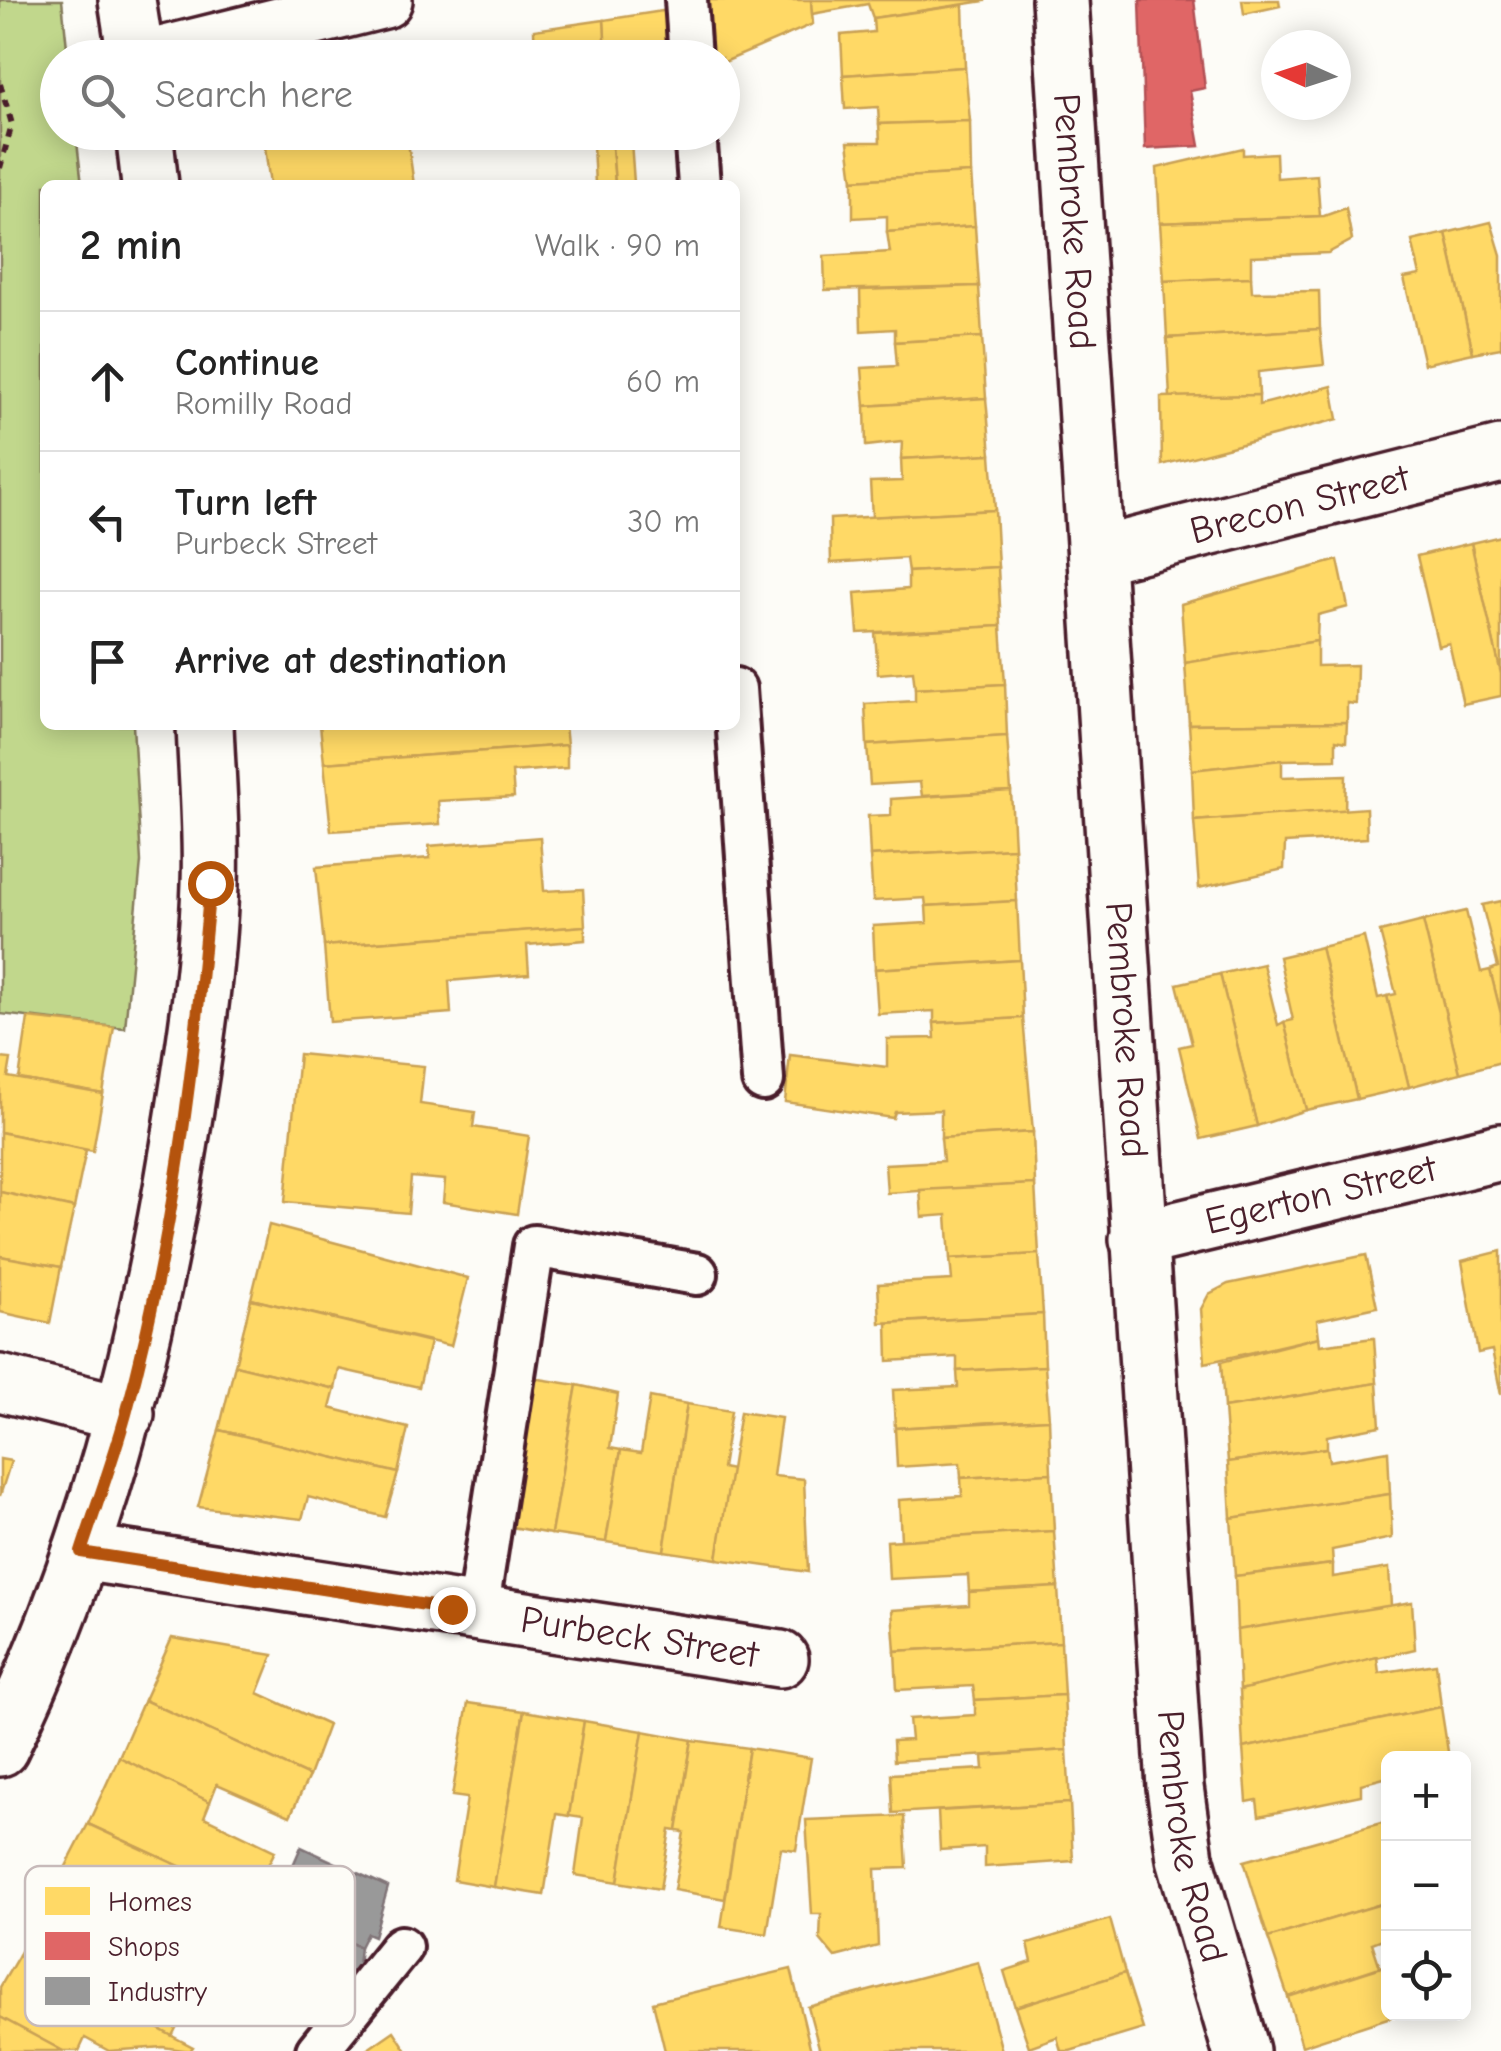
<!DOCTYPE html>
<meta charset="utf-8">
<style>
body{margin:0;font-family:"Comic Neue",sans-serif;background:#f2f2f2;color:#222}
.controls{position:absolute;right:30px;bottom:30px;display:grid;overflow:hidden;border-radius:15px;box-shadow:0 5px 25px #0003}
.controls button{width:90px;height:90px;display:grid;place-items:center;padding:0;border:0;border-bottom:2px solid #e0e0e0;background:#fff;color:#222;font:50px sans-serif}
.compass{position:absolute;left:1261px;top:30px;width:90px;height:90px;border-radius:50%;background:#fff;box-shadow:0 5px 25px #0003;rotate:273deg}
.stop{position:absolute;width:30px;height:30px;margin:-22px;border:8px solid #b45309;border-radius:50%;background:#fff}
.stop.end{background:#b45309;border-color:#fff;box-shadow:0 2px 10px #0008}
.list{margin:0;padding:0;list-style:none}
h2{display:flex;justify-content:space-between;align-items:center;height:130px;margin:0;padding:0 40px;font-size:42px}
h2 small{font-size:32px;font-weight:400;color:#767676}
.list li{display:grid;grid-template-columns:65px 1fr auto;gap:30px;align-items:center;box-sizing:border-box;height:140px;padding:0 40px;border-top:2px solid #e0e0e0}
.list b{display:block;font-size:38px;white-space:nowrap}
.list p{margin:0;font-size:32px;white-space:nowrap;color:#767676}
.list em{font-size:32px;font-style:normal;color:#767676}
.icon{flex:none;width:55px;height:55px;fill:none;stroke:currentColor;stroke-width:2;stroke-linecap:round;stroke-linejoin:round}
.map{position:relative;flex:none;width:1501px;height:2051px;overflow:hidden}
.search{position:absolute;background:#fff;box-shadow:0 5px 25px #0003;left:40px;top:40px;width:700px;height:110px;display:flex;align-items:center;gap:25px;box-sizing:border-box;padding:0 35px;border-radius:55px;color:#767676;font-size:38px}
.panel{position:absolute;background:#fff;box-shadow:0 5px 25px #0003;left:40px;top:180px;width:700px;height:550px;border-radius:15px}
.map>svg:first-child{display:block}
.green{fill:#c1d78c;stroke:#867b5c;stroke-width:2.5}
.homes{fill:#ffd966;stroke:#c9a154;stroke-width:2.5}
.shops{fill:#e06666;stroke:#b35154;stroke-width:2.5}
.industry{fill:#999;stroke:#817478;stroke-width:2.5}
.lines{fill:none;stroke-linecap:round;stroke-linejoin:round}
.lane-casing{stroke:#4a1f2b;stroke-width:48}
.street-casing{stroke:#4a1f2b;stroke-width:62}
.path{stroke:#4a1f2b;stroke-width:6;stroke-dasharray:8 8;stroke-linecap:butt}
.lane{stroke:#fdfcf7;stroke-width:40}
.street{stroke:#fdfcf7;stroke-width:55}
.route{stroke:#b45309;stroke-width:12}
.labels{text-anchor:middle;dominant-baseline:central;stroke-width:10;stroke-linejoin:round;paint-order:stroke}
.street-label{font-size:38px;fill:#4a1f2b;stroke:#fdfcf7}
.key{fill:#fdfcf7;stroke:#c7baba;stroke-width:2.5}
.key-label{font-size:28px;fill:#4a1f2b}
</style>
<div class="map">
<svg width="1501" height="2051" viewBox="0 0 1501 2051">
<rect width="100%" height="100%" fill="#fdfcf7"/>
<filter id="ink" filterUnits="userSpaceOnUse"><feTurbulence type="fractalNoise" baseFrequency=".01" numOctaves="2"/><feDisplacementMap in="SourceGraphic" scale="20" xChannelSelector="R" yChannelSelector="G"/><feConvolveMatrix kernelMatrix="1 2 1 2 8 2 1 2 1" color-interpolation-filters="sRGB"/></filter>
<g filter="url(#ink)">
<!-- green -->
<path class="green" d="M0 0H62L68 57 58 58V132L76 133 82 185H45V725H133L141 862 125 1028 0 1014Z"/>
<!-- homes -->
<g class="homes">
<path d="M699 0H811L813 24 722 63V58H704Z"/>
<path d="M811 0H985V1L873 18 868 4 812 14Z"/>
<path d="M1242 0H1279L1280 6 1244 14Z"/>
<path d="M963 5 965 67 843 75 841 35 874 32 873 18Z"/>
<path d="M669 10 671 58H606L604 20Z"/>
<path d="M604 20 606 58H535L534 30Z"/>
<path d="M965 67 970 121 879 124 878 107 845 109 843 75Z"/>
<path d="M970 121 971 173 853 180 848 142H880L879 124Z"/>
<path d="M263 132H420L407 135 414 185H270Z"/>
<path d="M539 132H611L615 183 595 184 593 145 539 147Z"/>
<path d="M611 132H676V137L631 141 634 183H615Z"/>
<path d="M1243 148V155L1276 153 1277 178 1317 175 1320 216 1160 223 1157 168Z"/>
<path d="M971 173 975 226 887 232V216L853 218V180Z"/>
<path d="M1346 208 1352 240 1328 253 1251 256V277L1164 281 1160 223 1324 216Z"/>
<path d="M1491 222 1501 255V348L1473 353 1446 233Z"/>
<path d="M975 226 979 286 825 290 824 256 890 252 887 232Z"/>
<path d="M1446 233 1473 353 1424 364 1404 278 1420 275 1412 241Z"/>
<path d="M1251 277 1252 292 1319 291 1320 329 1167 338 1164 281Z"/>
<path d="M979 286 982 337 895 342V329L861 331 860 290Z"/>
<path d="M1320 329 1324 365 1258 372 1259 395 1170 398 1167 338Z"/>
<path d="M982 337 986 398 865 406 862 368 897 366 895 342Z"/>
<path d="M1332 386 1338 419 1162 465 1161 397 1259 395V405Z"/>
<path d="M986 398 991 454 901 459 902 442 866 446 865 406Z"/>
<path d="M991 454 995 510 872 517 870 482 902 481 901 459Z"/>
<path d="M995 510 998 567 908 572 906 558 831 563 830 519Z"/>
<path d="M1501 536V674L1471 543Z"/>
<path d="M1471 543 1501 674V696L1463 704 1449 643 1438 646 1417 556Z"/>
<path d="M1338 560 1348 607 1318 615 1317 641 1185 663 1181 604Z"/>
<path d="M998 567 1001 626 858 633 855 593 908 589V572Z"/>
<path d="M1001 626 1005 684 915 689 913 671 878 674 875 633Z"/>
<path d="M1317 641V666L1357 665 1356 704 1347 703V722L1189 724 1185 663Z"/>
<path d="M1005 684 1007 736 867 745 865 704 915 701V689Z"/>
<path d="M1347 722 1346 742 1336 740V759L1282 760 1192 770 1189 724Z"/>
<path d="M320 725H565L567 745 324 763Z"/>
<path d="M1007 736 1011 791 922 796 920 782 870 785 867 745Z"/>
<path d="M567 745V768L512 772 514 797 438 801 440 824 331 831 324 763Z"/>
<path d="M1282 760V777L1346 775 1345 810 1194 821 1192 770Z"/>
<path d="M1011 791 1014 848 870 856 868 816 891 815V799Z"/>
<path d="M1366 808 1367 838 1285 843 1284 869 1199 888 1194 821Z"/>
<path d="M540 837 544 891 583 889 585 926 324 946 316 867 430 858 429 846Z"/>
<path d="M1014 848 1017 901 926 906 925 898 873 901 870 856Z"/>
<path d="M1017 901 1020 960 875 969 873 926 927 923 926 906Z"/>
<path d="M1501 901V1014L1490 970 1498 967 1482 905Z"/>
<path d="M1466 911 1481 972 1490 970 1501 1014V1062L1460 1073 1423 921Z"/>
<path d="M1423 921 1460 1073 1409 1087 1387 996 1396 994 1380 932Z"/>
<path d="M585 926V940L527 945 529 974 449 981 451 1013 330 1022 324 946Z"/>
<path d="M1364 937 1378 998 1387 996 1409 1087 1357 1099 1321 947Z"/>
<path d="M1321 947 1357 1099 1306 1110 1284 1022 1293 1020 1279 957Z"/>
<path d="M1020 960 1023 1018 934 1023V1011L878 1014 875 969Z"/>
<path d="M1263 964 1278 1025 1284 1022 1306 1110 1257 1126 1220 974Z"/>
<path d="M1220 974 1257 1126 1201 1139 1179 1047 1192 1044 1177 984Z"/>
<path d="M28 1018 114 1027 103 1094 19 1079Z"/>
<path d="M1023 1018 1033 1132 941 1138V1110L895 1112 893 1118 785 1102 790 1055 887 1067V1039L935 1038 934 1023Z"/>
<path d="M299 1054 424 1066 420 1104 475 1112 473 1127 529 1136 517 1214 443 1202 445 1180 411 1177 408 1213 285 1202Z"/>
<path d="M0 1058 11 1059 8 1077 103 1094 93 1151 0 1132Z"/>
<path d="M0 1132 86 1150 74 1208 0 1192Z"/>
<path d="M1033 1132 1035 1184 887 1193 885 1164 943 1161 941 1138Z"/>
<path d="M1035 1184 1039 1254 950 1259 947 1215 922 1217 920 1190Z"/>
<path d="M0 1192 74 1208 61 1267 0 1256Z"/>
<path d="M269 1225 468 1278 451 1346 251 1299Z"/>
<path d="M1501 1251V1395L1492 1350 1478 1353 1462 1261Z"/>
<path d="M1039 1254 1043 1314 880 1323 878 1284 952 1280 950 1259Z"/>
<path d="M1366 1255 1377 1307 1317 1320 1319 1337 1205 1363 1201 1309 1209 1294 1228 1284Z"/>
<path d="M0 1256 61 1267 50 1323 0 1312Z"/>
<path d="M251 1299 430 1342 419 1387 339 1369 335 1389 235 1365Z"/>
<path d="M1043 1314 1045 1366 957 1371V1357L888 1361 887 1323Z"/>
<path d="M1319 1337 1320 1345 1374 1338 1377 1383 1224 1408 1221 1362Z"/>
<path d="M235 1365 335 1389 330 1408 408 1428 398 1473 219 1430Z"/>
<path d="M1045 1366 1049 1419 895 1428 893 1390 958 1387 957 1371Z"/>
<path d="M533 1378 577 1385 551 1534 495 1524Z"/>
<path d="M1377 1383 1380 1426 1327 1436V1448L1228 1462 1224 1408Z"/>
<path d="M577 1385 618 1394 610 1448 621 1450 606 1542 551 1534Z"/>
<path d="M650 1397 687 1404 664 1551 606 1542 621 1450 641 1453Z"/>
<path d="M687 1404 731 1411 722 1468 732 1470 717 1559 664 1551Z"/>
<path d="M740 1412 781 1418 773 1476 804 1479 808 1572 717 1559Z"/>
<path d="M1049 1419 1051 1473 961 1478 960 1463 897 1467 895 1428Z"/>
<path d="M219 1430 398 1473 385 1517 308 1497 302 1519 198 1507Z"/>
<path d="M1327 1448 1329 1461 1388 1451 1390 1494 1231 1518 1228 1462Z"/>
<path d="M0 1459 11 1461 0 1496Z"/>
<path d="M1051 1473 1054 1531 901 1540 899 1500 962 1496 961 1478Z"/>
<path d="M1390 1494 1392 1538 1332 1550 1333 1564 1235 1576 1231 1518Z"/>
<path d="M1054 1531 1058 1587 969 1592 968 1575 889 1579 887 1541Z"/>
<path d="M1333 1564V1577L1389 1568 1391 1606 1237 1630 1235 1576Z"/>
<path d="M1058 1587 1061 1642 895 1651 892 1610 969 1605V1592Z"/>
<path d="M1412 1602 1415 1649 1240 1690 1237 1630Z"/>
<path d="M172 1638 273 1655 258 1693 328 1725 309 1776 144 1700Z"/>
<path d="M1061 1642 1064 1695 975 1700 973 1686 897 1690 895 1651Z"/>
<path d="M1377 1657 1379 1673 1436 1664 1441 1707 1243 1748 1240 1690Z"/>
<path d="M1064 1695 1067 1750 894 1761 893 1741 911 1740 909 1719 975 1715V1700Z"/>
<path d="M144 1700 309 1776 290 1816 217 1784 210 1802 119 1757Z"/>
<path d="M468 1703 524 1711 494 1887 454 1880 467 1798 452 1796Z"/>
<path d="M1441 1707 1449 1758H1388V1777L1361 1784V1795L1259 1816 1257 1800 1247 1802 1243 1748Z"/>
<path d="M524 1711 584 1721 569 1816 557 1814 544 1895 494 1887Z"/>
<path d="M584 1721 643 1731 618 1882 575 1875 583 1818 569 1816Z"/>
<path d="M643 1731 692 1740 677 1831 670 1830 660 1889 618 1882Z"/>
<path d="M692 1740 749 1748 725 1899 674 1890 684 1832 677 1831Z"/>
<path d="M749 1748 811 1758 796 1850 781 1848 767 1934 721 1927Z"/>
<path d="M1067 1750 1070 1803 893 1813 891 1774 984 1769 983 1756Z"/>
<path d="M119 1757 210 1802 204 1817 275 1851 251 1899 88 1824Z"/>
<path d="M1070 1803 1073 1861 985 1867V1847L940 1850 938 1811Z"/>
<path d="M904 1816 907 1868 875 1869 878 1946 835 1957 820 1939 821 1914H812L806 1820Z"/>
<path d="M1385 1822 1388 1902 1268 1938 1244 1861Z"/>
<path d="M88 1824 251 1899 229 1941 159 1907 148 1926 59 1880Z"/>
<path d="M48 1900 171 1956 163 1970 195 1990 172 2036 19 1955Z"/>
<path d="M1388 1902V1937L1372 1943 1380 1967 1288 1997 1268 1938Z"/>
<path d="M1110 1919 1125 1973 1015 2007 1004 1971 1032 1962 1028 1944Z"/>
<path d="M19 1955 172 2036 193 2047 190 2051 163 2047 109 2051 85 2038 79 2051H63L0 2017V1987Z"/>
<path d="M978 1962 1002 2051H820L808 2007Z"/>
<path d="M1388 1965V2014H1400L1302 2046 1288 1997Z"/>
<path d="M791 1969 811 2051H665L653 2002Z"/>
<path d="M1125 1973 1143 2029 1070 2051H1061L1057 2037 1029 2047 1015 2007Z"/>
<path d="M0 2017 63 2051H0Z"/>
<path d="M394 2031 407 2051H365Z"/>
</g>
<!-- shops -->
<path class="shops" d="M1140 0H1194L1205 88 1190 91 1200 146 1145 149Z"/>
<!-- industry -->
<g class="industry">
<path d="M301 1847 388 1887 374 1936 367 1933 360 1947 273 1911Z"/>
<path d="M273 1911 360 1947 355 1994 334 2020 242 1977Z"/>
</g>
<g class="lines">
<!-- lane casing -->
<g class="lane-casing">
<g id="lane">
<path d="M686 0 690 58"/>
<path d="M695 132 699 185"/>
<path d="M735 689 763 1080"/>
<path d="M477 1613 534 1246 697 1274"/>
<path d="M317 2051 401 1947"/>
</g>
</g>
<!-- street casing -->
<g class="street-casing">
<g id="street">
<path d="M127 0 136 58"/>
<path id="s1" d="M1060 0 1175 1787 1185 1858 1241 2051"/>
<path d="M150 58 384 0"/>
<path d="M144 132 150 185"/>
<path id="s2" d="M1096 556 1501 454"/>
<path id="s3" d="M1138 1239 1501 1152"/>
<path d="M0 1383 126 1414"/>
<path id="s4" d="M81 1552 780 1659"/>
<path d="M0 1748C93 1559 145 1354 179 1147 193 1060 207 973 210 884 212 832 207 778 205 725"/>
</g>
</g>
<!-- path -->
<path class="path" d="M0 84 12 124 0 168"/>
<!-- lane -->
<use href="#lane" class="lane"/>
<!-- street -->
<use href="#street" class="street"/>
</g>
</g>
<g class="lines" filter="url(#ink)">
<!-- route -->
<path class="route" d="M210 883C195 1061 173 1242 126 1414 113 1461 96 1506 81 1552L452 1609"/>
</g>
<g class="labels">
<!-- street labels -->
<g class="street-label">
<text stroke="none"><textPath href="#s1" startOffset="222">Pembroke Road</textPath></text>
<text stroke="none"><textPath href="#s2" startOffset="210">Brecon Street</textPath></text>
<text stroke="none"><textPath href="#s1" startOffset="1032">Pembroke Road</textPath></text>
<text stroke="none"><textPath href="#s3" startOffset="188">Egerton Street</textPath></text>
<text stroke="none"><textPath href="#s4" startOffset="565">Purbeck Street</textPath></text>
<text stroke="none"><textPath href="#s1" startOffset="1842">Pembroke Road</textPath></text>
</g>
</g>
<!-- legend -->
<rect x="25" y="1866" width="330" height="160" rx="15" class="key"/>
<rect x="45" y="1887" width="45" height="28" fill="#ffd966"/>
<rect x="45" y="1932" width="45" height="28" fill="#e06666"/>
<rect x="45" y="1977" width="45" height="28" fill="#999"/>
<g class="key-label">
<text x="108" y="1911">Homes</text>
<text x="108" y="1956">Shops</text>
<text x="108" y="2001">Industry</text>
</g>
</svg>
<div class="controls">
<button>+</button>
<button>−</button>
<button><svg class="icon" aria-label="locate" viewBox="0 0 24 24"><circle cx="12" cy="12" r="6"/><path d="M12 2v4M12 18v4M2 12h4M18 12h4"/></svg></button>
</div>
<svg class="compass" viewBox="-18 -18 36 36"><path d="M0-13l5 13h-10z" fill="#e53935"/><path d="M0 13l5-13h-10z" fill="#767676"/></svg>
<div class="stop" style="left:210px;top:883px"></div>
<div class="stop end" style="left:452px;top:1609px"></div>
<div class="search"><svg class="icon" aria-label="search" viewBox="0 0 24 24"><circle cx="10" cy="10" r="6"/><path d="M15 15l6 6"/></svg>Search here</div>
<section class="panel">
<h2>2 min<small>Walk · 90 m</small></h2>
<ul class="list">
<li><svg class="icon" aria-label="ahead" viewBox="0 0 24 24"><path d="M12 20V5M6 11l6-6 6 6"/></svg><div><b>Continue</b><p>Romilly Road</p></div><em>60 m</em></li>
<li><svg class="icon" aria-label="left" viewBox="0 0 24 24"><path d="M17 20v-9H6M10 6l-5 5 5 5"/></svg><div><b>Turn left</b><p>Purbeck Street</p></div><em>30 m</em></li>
<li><svg class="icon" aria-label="arrive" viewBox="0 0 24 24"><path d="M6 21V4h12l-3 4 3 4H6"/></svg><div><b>Arrive at destination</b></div></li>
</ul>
</section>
</div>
